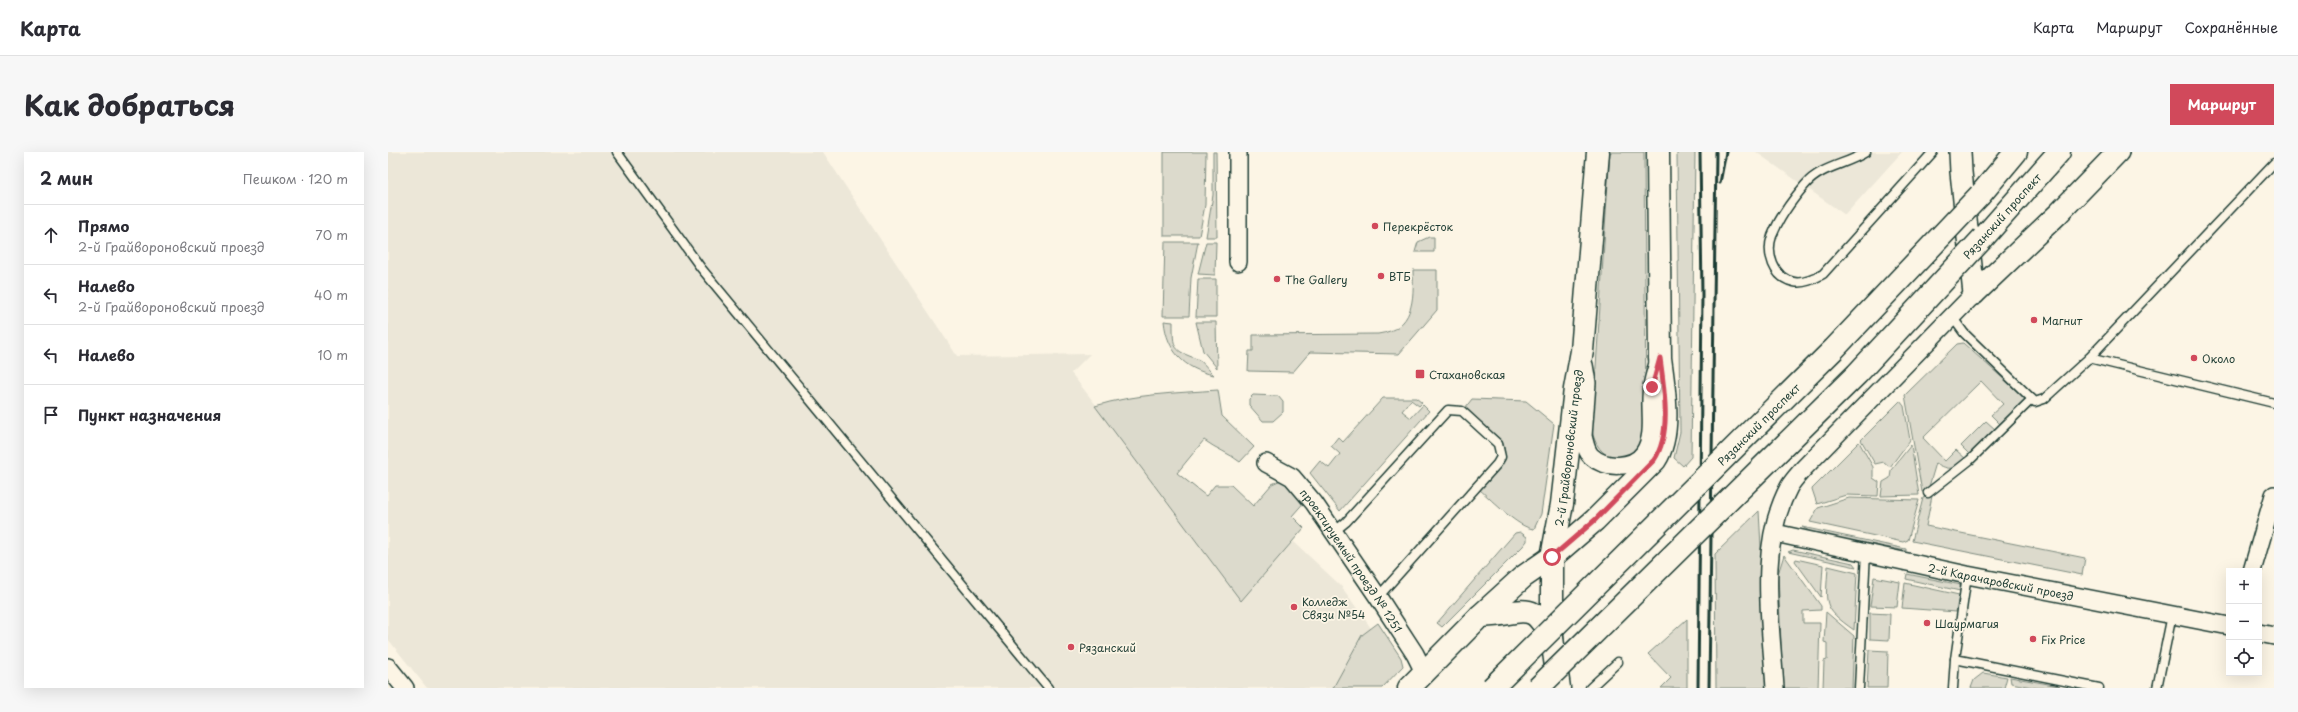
<!DOCTYPE html>
<html lang="ru">
<meta charset="utf-8">
<style>
body{margin:0;font-family:"Playpen Sans",sans-serif;background:#f7f7f7;color:#2b2b33}
.controls{position:absolute;right:12px;bottom:12px;display:grid;overflow:hidden;border-radius:0px;box-shadow:0 4px 16px #0002}
.controls button{width:36px;height:36px;display:grid;place-items:center;padding:0;border:0;border-bottom:1px solid #e1e1e2;background:#fff;color:#2b2b33;font:20px sans-serif}
.stop{position:absolute;width:12px;height:12px;margin:-9px;border:3px solid #d1495b;border-radius:50%;background:#fff}
.stop.end{background:#d1495b;border-color:#fff;box-shadow:0 1px 4px #0008}
.list{margin:0;padding:0;list-style:none}
h2{display:flex;justify-content:space-between;align-items:center;height:52px;margin:0;padding:0 16px;font-size:17px}
h2 small{font-size:13px;font-weight:400;color:#7c7c81}
.list li{display:grid;grid-template-columns:26px 1fr auto;gap:12px;align-items:center;box-sizing:border-box;height:60px;padding:0 16px;border-top:1px solid #e1e1e2}
.list b{display:block;font-size:15px;white-space:nowrap}
.list p{margin:0;font-size:13px;white-space:nowrap;color:#7c7c81}
.list em{font-size:13px;font-style:normal;color:#7c7c81}
.icon{flex:none;width:22px;height:22px;fill:none;stroke:currentColor;stroke-width:2;stroke-linecap:round;stroke-linejoin:round}
.map{position:relative;flex:none;width:1886px;height:536px;overflow:hidden;border-radius:0px}
header{display:flex;align-items:center;gap:24px;box-sizing:border-box;height:56px;padding:0 20px;background:#fff;border-bottom:1px solid #e1e1e2}
header strong{font-size:19px}
nav{display:flex;gap:22px;margin-inline-start:auto;font-size:14px}
.intro{display:flex;align-items:center;justify-content:space-between;box-sizing:border-box;height:96px;padding:0 24px}
h1{margin:0;font-size:28px}
.button{padding:10px 18px;border-radius:0px;background:#d1495b;color:#fff;font-size:14px;font-weight:700}
main{display:flex;gap:24px;padding:0 24px}
aside{flex:1;background:#fff;border-radius:0px;box-shadow:0 4px 16px #0002}
.map>svg:first-child{display:block}
.built{fill:#ece7d8}
.green{fill:#dcdacc;stroke:#7e8c80}
.lines{fill:none;stroke-linecap:round;stroke-linejoin:round}
.service-casing{stroke:#1f3d34;stroke-width:11}
.minor-casing{stroke:#1f3d34;stroke-width:20}
.tertiary-casing{stroke:#1f3d34;stroke-width:24}
.secondary-casing{stroke:#1f3d34;stroke-width:25}
.primary-casing{stroke:#1f3d34;stroke-width:25}
.service{stroke:#fcf5e5;stroke-width:8}
.minor{stroke:#fcf5e5;stroke-width:17}
.tertiary{stroke:#fcf5e5;stroke-width:21}
.secondary{stroke:#fcf5e5;stroke-width:22}
.primary{stroke:#fcf5e5;stroke-width:22}
.rail{stroke:#1f3d34;stroke-width:3}
.primary-bridge-casing{stroke:#1f3d34;stroke-width:25;stroke-linecap:butt}
.primary-bridge{stroke:#fcf5e5;stroke-width:22}
.route{stroke:#d1495b;stroke-width:5}
.poi-dot{fill:#d1495b;stroke:#fcf5e5;stroke-width:1.5}
.labels{text-anchor:middle;dominant-baseline:central;stroke-width:3.5;stroke-linejoin:round;paint-order:stroke}
.street-label{font-size:11px;fill:#1f3d34;stroke:#fcf5e5}
.poi-label{font-size:11px;fill:#1f3d34;stroke:#fcf5e5;text-anchor:start}
</style>
<header>
<strong>Карта</strong>
<nav><a>Карта</a><a>Маршрут</a><a>Сохранённые</a></nav>
</header>
<div class="intro"><h1>Как добраться</h1><a class="button">Маршрут</a></div>
<main>
<aside>
<h2>2 мин<small>Пешком · 120 m</small></h2>
<ul class="list">
<li><svg class="icon" aria-label="ahead" viewBox="0 0 24 24"><path d="M12 20V5M6 11l6-6 6 6"/></svg><div><b>Прямо</b><p>2-й Грайвороновский проезд</p></div><em>70 m</em></li>
<li><svg class="icon" aria-label="left" viewBox="0 0 24 24"><path d="M17 20v-9H6M10 6l-5 5 5 5"/></svg><div><b>Налево</b><p>2-й Грайвороновский проезд</p></div><em>40 m</em></li>
<li><svg class="icon" aria-label="left" viewBox="0 0 24 24"><path d="M17 20v-9H6M10 6l-5 5 5 5"/></svg><div><b>Налево</b></div><em>10 m</em></li>
<li><svg class="icon" aria-label="arrive" viewBox="0 0 24 24"><path d="M6 21V4h12l-3 4 3 4H6"/></svg><div><b>Пункт назначения</b></div></li>
</ul>
</aside>
<div class="map">
<svg width="1886" height="536" viewBox="0 0 1886 536">
<rect width="100%" height="100%" fill="#fcf5e5"/>
<filter id="ink" filterUnits="userSpaceOnUse"><feTurbulence type="fractalNoise" baseFrequency=".025" numOctaves="2"/><feDisplacementMap in="SourceGraphic" scale="8" xChannelSelector="R" yChannelSelector="G"/><feConvolveMatrix kernelMatrix="1 2 1 2 8 2 1 2 1" color-interpolation-filters="sRGB"/></filter>
<g filter="url(#ink)">
<!-- built -->
<g class="built">
<path d="M0 0H435L569 204 702 202 683 221 856 442 905 389 953 434 1010 514 988 536H39L0 487Z"/>
<path d="M1368 0H1514L1457 63Z"/>
</g>
<!-- green -->
<g class="green">
<path d="M776 0H818L817 53 811 84H776Z"/>
<path d="M825 0H828L829 85H818L825 43Z"/>
<path d="M1222 0H1256L1258 265 1252 296C1248 299 1243 303 1238 304 1218 312 1205 292 1204 276Z"/>
<path d="M1289 0H1307L1303 305 1295 314 1286 306 1292 280Z"/>
<path d="M1041 85H1046V100H1027L1030 90Z"/>
<path d="M777 90H810L803 126 801 164H775Z"/>
<path d="M818 90H828L827 123 810 122Z"/>
<path d="M1025 118H1049V158L1011 202 922 200 905 220 860 219 861 199H865V183L990 182C1026 177 1026 148 1025 118Z"/>
<path d="M810 127H828V165H808Z"/>
<path d="M776 169 785 170C785 197 785 198 809 207 815 209 821 219 826 223 796 217 779 199 776 169Z"/>
<path d="M808 170H828L829 216 815 199Z"/>
<path d="M1575 191 1638 247 1613 273 1603 263 1615 252 1593 229 1535 286 1557 309 1568 298 1578 307C1567 318 1561 319 1548 311L1540 338 1534 340 1517 243 1569 192Z"/>
<path d="M830 238 834 264 866 295 852 310C841 301 828 297 816 288L789 321 818 344 827 333H843L865 354 884 332 895 327 918 348 904 364 916 376 853 449 707 254C746 242 789 241 830 238Z"/>
<path d="M865 243 890 244 895 250V260L885 269H875L861 253V247Z"/>
<path d="M995 246H1028L1034 251 1031 254 1023 248 1014 259 1023 266 1035 253 1041 259 952 359 922 321 932 309 941 316 952 302 943 294 950 285 955 290Z"/>
<path d="M1084 247 1138 249 1166 272 1153 362 1146 377C1130 376 1104 348 1092 338 1104 324 1124 309 1114 289L1077 256Z"/>
<path d="M1512 249 1516 254 1522 288 1502 315 1496 310 1487 312 1473 288Z"/>
<path d="M1598 269 1608 278 1582 303 1573 294Z"/>
<path d="M1471 290 1485 315V326L1491 330 1490 344 1458 343 1429 352 1424 337Z"/>
<path d="M1523 293 1531 343 1493 344 1495 330 1502 326 1503 318Z"/>
<path d="M1541 343 1544 344 1538 374 1697 406 1694 423 1524 389 1535 346Z"/>
<path d="M1461 346 1531 348 1520 388 1515 390 1422 370 1430 356Z"/>
<path d="M1371 359 1381 536H1328L1327 402Z"/>
<path d="M1414 375 1518 397V399L1425 381Z"/>
<path d="M1132 380 1139 385V389L1135 394 1054 475 1049 471 1127 381Z"/>
<path d="M1405 398 1465 411 1468 415 1400 400Z"/>
<path d="M1396 403 1433 454V458L1415 459V471H1432L1430 536H1395L1390 422Z"/>
<path d="M1408 407 1435 413 1433 445 1407 409Z"/>
<path d="M1440 414 1469 421 1466 478C1433 455 1438 452 1440 414Z"/>
<path d="M1519 422 1573 433 1572 439 1518 427Z"/>
<path d="M1486 425 1512 430 1509 455 1482 454Z"/>
<path d="M1517 431 1571 443 1568 460 1514 456Z"/>
<path d="M1438 460 1466 484 1464 536H1435L1436 509 1439 508V491L1436 490Z"/>
<path d="M1482 461 1502 462 1501 488 1482 487Z"/>
<path d="M1299 467V536H1273L1283 526 1260 502Z"/>
<path d="M990 471 1013 506 1015 514 994 536H945L974 483Z"/>
<path d="M1481 498 1500 499 1499 536H1479Z"/>
<path d="M1595 521 1619 525 1616 536H1583L1586 528Z"/>
<path d="M1622 525 1671 534 1670 536H1649L1623 531Z"/>
</g>
<g class="lines">
<!-- service casing -->
<g class="service-casing">
<g id="service">
<path d="M229 0 313 116 660 536"/>
<path d="M1478 0C1458 13 1433 14 1417 33 1405 47 1391 66 1384 84 1378 101 1385 126 1406 130 1416 132 1426 127 1435 122L1545 0"/>
<path d="M1565 166 1576 181 1644 247 1647 250 1656 247 1701 206 1886 11"/>
<path d="M1701 206 1886 251"/>
<path d="M1540 341 1582 308 1644 247"/>
<path d="M947 379 958 370 1060 258 1074 259 1110 292 1113 305 1109 312 990 445"/>
<path d="M1567 507 1579 423"/>
<path d="M1202 536 1230 510"/>
<path d="M1471 536 1478 400"/>
<path d="M1565 536 1567 507 1711 536"/>
<path d="M1769 536 1784 463"/>
</g>
</g>
<!-- minor casing -->
<g class="minor-casing">
<g id="minor">
<path d="M850 0V110"/>
<path d="M1196 213 1199 231 1195 284C1197 291 1198 299 1203 304 1217 317 1245 317 1256 301 1269 281 1260 257 1264 235 1265 227 1268 219 1270 211"/>
<path id="s1" d="M878 311 904 325 926 351 990 445 1027 502 1036 520"/>
<path id="s2" d="M1387 381 1579 423 1841 474"/>
<path d="M1864 419 1886 343"/>
<path d="M1871 481 1886 484"/>
<path d="M0 515 17 536"/>
<path d="M1387 536C1383 471 1369 395 1401 335 1405 328 1411 322 1416 316L1586 142"/>
</g>
</g>
<!-- tertiary casing -->
<g class="tertiary-casing">
<g id="tertiary">
<path d="M1572 0 1573 20 1586 142"/>
<path d="M1586 142 1670 62 1730 0"/>
</g>
</g>
<!-- secondary casing -->
<g class="secondary-casing">
<g id="secondary">
<path d="M1092 464C1101 463 1111 463 1120 461 1148 455 1150 464 1164 486"/>
<path d="M1021 536 1092 464 1135 425 1164 405 1207 368 1267 308C1284 282 1276 237 1272 206L1270 0"/>
<path id="s3" d="M1171 536 1164 486V405L1174 352 1187 237 1194 199 1210 0"/>
</g>
</g>
<!-- primary casing -->
<g class="primary-casing">
<g id="primary">
<path d="M1592 43 1628 0"/>
<path d="M1595 86 1671 0"/>
</g>
</g>
<!-- service -->
<use href="#service" class="service"/>
<!-- minor -->
<use href="#minor" class="minor"/>
<!-- tertiary -->
<use href="#tertiary" class="tertiary"/>
<!-- secondary -->
<use href="#secondary" class="secondary"/>
<!-- primary -->
<use href="#primary" class="primary"/>
<!-- rail -->
<g class="rail">
<path d="M1332 31 1338 0"/>
<path d="M1310 536 1314 143 1312 0"/>
<path d="M1321 536 1328 0"/>
</g>
<!-- primary-bridge casing -->
<g class="primary-bridge-casing">
<g id="primary-bridge">
<path id="s4" d="M1104 536 1446 197 1592 43"/>
<path d="M1150 536 1469 222 1595 86"/>
</g>
</g>
<!-- primary-bridge -->
<use href="#primary-bridge" class="primary-bridge"/>
</g>
</g>
<g class="lines" filter="url(#ink)">
<!-- route -->
<path class="route" d="M1164 405 1207 368 1266 308C1284 282 1276 237 1272 206L1264 235"/>
</g>
<!-- markers -->
<g class="poi-dot">
<circle cx="987" cy="74" r="4"/>
<circle cx="993" cy="124" r="4"/>
<circle cx="889" cy="127" r="4"/>
<circle cx="1646" cy="168" r="4"/>
<circle cx="1806" cy="206" r="4"/>
<rect x="1027" y="217" width="10" height="10" rx="2"/>
<circle cx="906" cy="455" r="4"/>
<circle cx="1539" cy="471" r="4"/>
<circle cx="1645" cy="487" r="4"/>
<circle cx="683" cy="495" r="4"/>
</g>
<g class="labels">
<!-- street labels -->
<g class="street-label">
<text transform="translate(1614 64) rotate(-48)">Рязанский проспект</text>
<text stroke="none"><textPath href="#s4" startOffset="375">Рязанский проспект</textPath></text>
<text stroke="none"><textPath href="#s3" startOffset="242">2-й Грайвороновский проезд</textPath></text>
<text stroke="none"><textPath href="#s1" startOffset="132">проектируемый проезд № 1251</textPath></text>
<text stroke="none"><textPath href="#s2" startOffset="231">2-й Карачаровский проезд</textPath></text>
</g>
<!-- poi labels -->
<g class="poi-label">
<text x="995" y="74">Перекрёсток</text>
<text x="1001" y="124">ВТБ</text>
<text x="897" y="127">The Gallery</text>
<text x="1654" y="168">Магнит</text>
<text x="1814" y="206">Около</text>
<text x="1041" y="222">Стахановская</text>
<text x="914" y="449">Колледж<tspan x="914" dy="13">Связи №54</tspan></text>
<text x="1547" y="471">Шаурмагия</text>
<text x="1653" y="487">Fix Price</text>
<text x="691" y="495">Рязанский</text>
</g>
</g>
</svg>
<div class="controls">
<button>+</button>
<button>−</button>
<button><svg class="icon" aria-label="locate" viewBox="0 0 24 24"><circle cx="12" cy="12" r="6"/><path d="M12 2v4M12 18v4M2 12h4M18 12h4"/></svg></button>
</div>
<div class="stop" style="left:1164px;top:405px"></div>
<div class="stop end" style="left:1264px;top:235px"></div>
</div>
</main>
